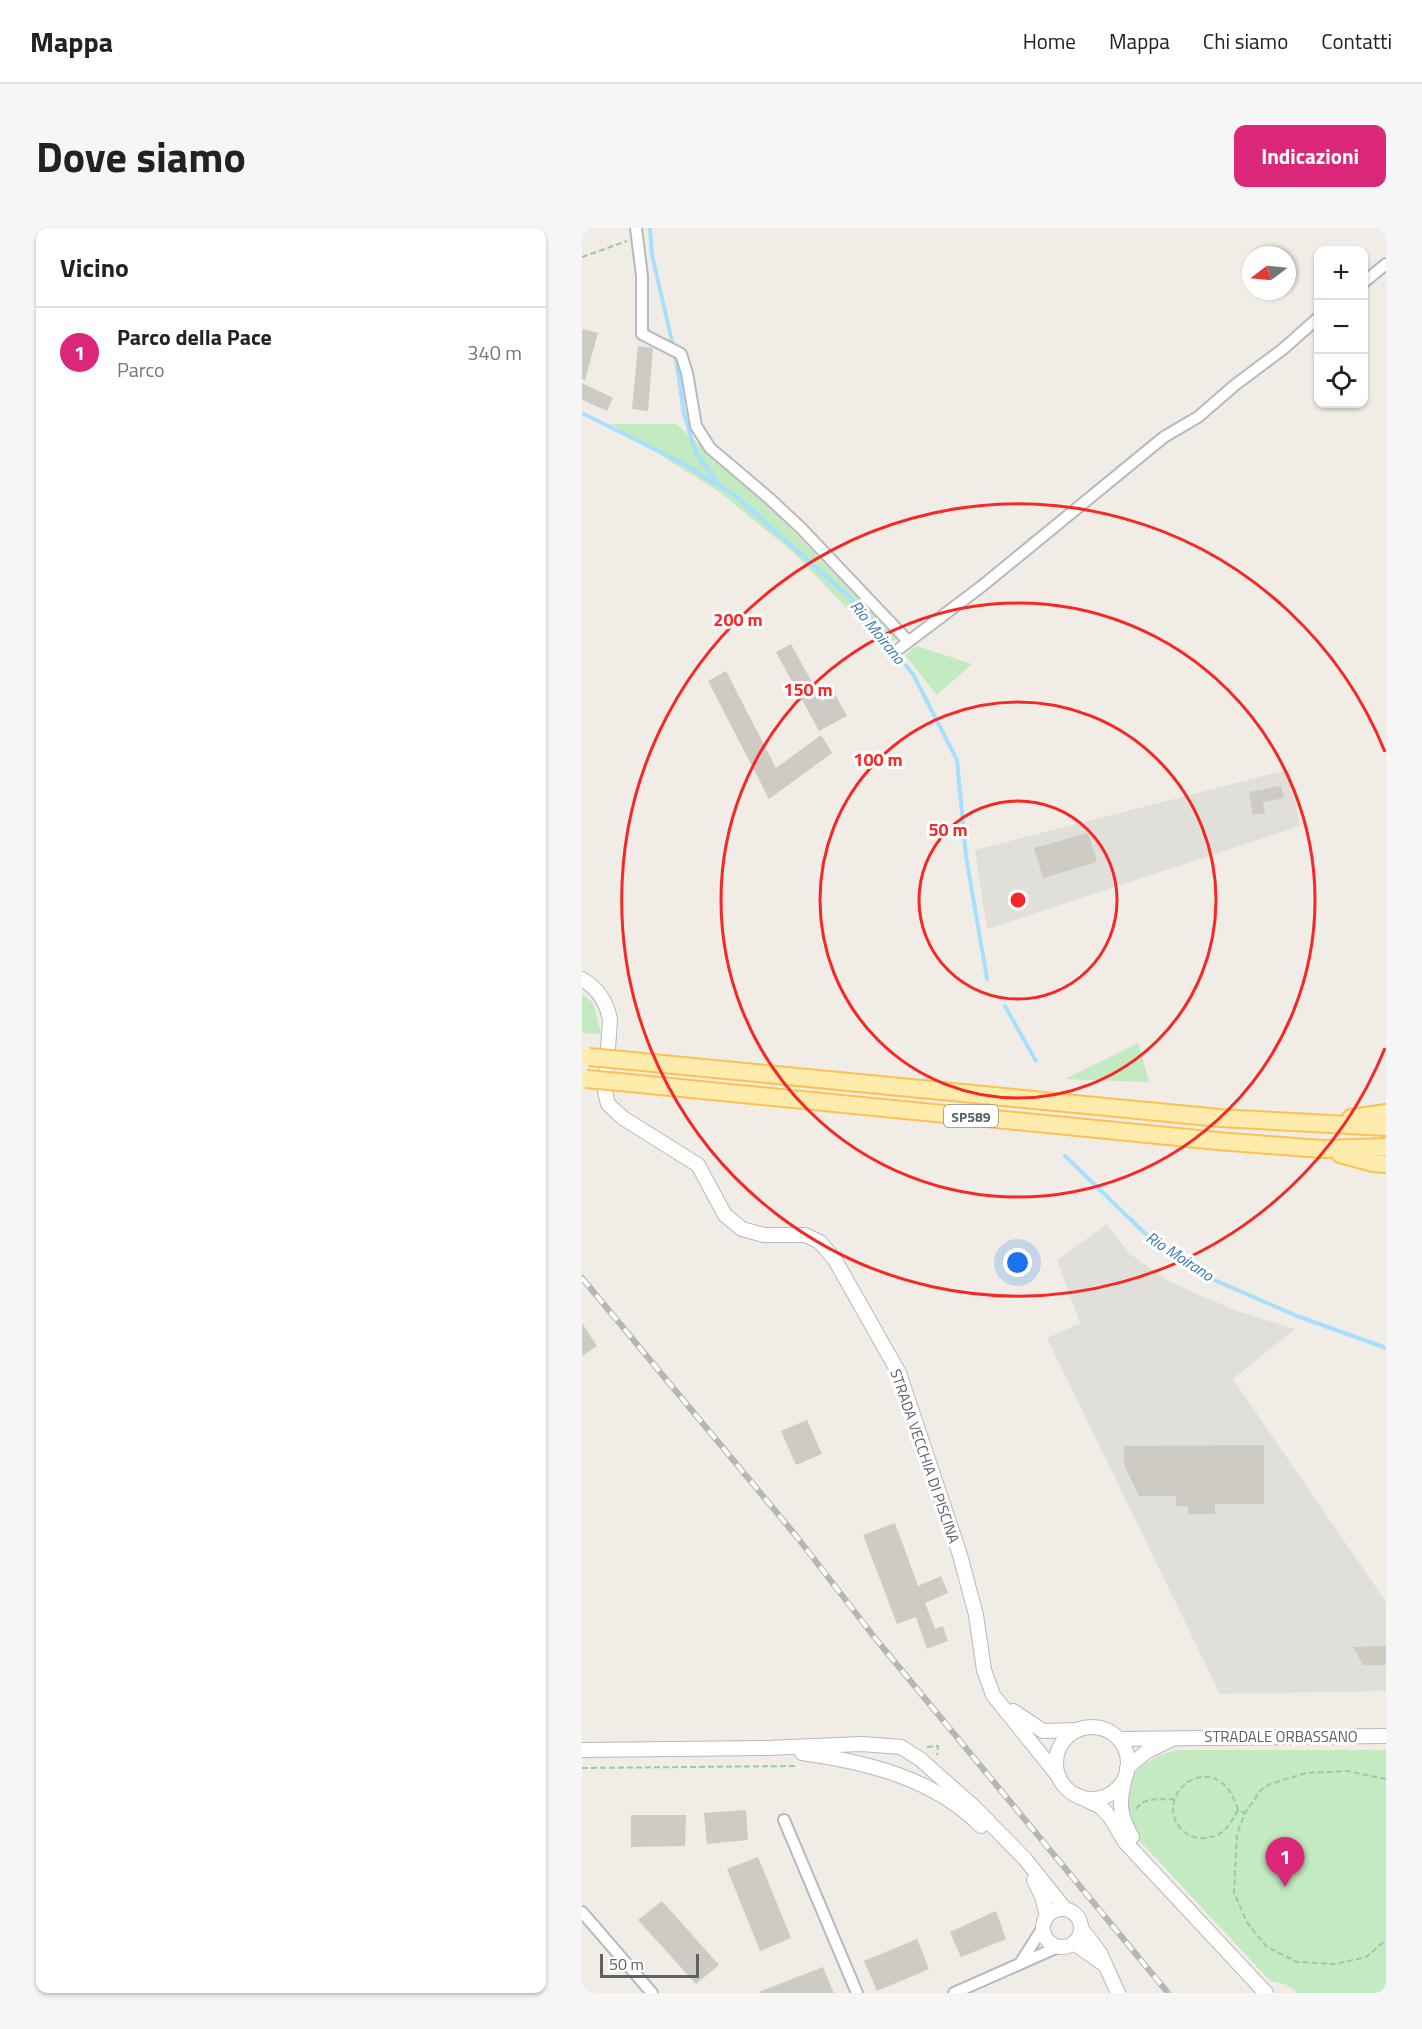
<!DOCTYPE html>
<html lang="it">
<meta charset="utf-8">
<style>
body{margin:0;font-family:"Titillium Web",sans-serif;background:#f6f6f6;color:#222}
.controls{position:absolute;right:18px;top:18px;display:grid;overflow:hidden;border-radius:12px;box-shadow:0 2px 4px #0004}
.controls button{width:54px;height:54px;display:grid;place-items:center;padding:0;border:0;border-bottom:2px solid #e0e0e0;background:#fff;color:#222;font:30px sans-serif}
.compass{position:absolute;left:660px;top:18px;width:54px;height:54px;border-radius:50%;background:#fff;box-shadow:0 2px 4px #0004;rotate:254deg}
.scale{position:absolute;left:18px;bottom:15px;width:99px;box-sizing:border-box;padding-left:6px;border:3px solid #5d6267;border-top:0;font-size:16px;line-height:21px;white-space:nowrap;color:#5d6267;-webkit-text-stroke:4px #fff;paint-order:stroke}
.you{position:absolute;left:436px;top:1035px;width:21px;height:21px;margin:-15px;border:4px solid #fff;border-radius:50%;background:#1a73e8;box-shadow:0 0 0 9px #1a73e833}
.badge{display:grid;place-items:center;width:39px;height:39px;border-radius:50%;background:#db2777;color:#fff;font-size:20px;font-weight:700}
.pin{position:absolute;translate:-50% -50px;filter:drop-shadow(0 2px 3px #0008)}
.pin::after{content:'';position:absolute;top:32px;width:21px;height:18px;background:inherit;clip-path:polygon(0 0,100% 0,50% 100%)}
.list{margin:0;padding:0;list-style:none}
h2{display:flex;justify-content:space-between;align-items:center;height:78px;margin:0;padding:0 24px;font-size:26px}
h2 small{font-size:20px;font-weight:400;color:#767676}
.list li{display:grid;grid-template-columns:39px 1fr auto;gap:18px;align-items:center;box-sizing:border-box;height:90px;padding:0 24px;border-top:2px solid #e0e0e0}
.list b{display:block;font-size:22px;white-space:nowrap}
.list p{margin:0;font-size:20px;white-space:nowrap;color:#767676}
.list em{font-size:20px;font-style:normal;color:#767676}
.icon{flex:none;width:33px;height:33px;fill:none;stroke:currentColor;stroke-width:2;stroke-linecap:round;stroke-linejoin:round}
.map{position:relative;flex:none;width:804px;height:1765px;overflow:hidden;border-radius:12px}
header{display:flex;align-items:center;gap:36px;box-sizing:border-box;height:84px;padding:0 30px;background:#fff;border-bottom:2px solid #e0e0e0}
header strong{font-size:28px}
nav{display:flex;gap:33px;margin-inline-start:auto;font-size:21px}
.intro{display:flex;align-items:center;justify-content:space-between;box-sizing:border-box;height:144px;padding:0 36px}
h1{margin:0;font-size:42px}
.button{padding:15px 27px;border-radius:12px;background:#db2777;color:#fff;font-size:21px;font-weight:700}
main{display:flex;gap:36px;padding:0 36px}
aside{flex:1;background:#fff;border-radius:12px;box-shadow:0 2px 4px #0004}
.map>svg:first-child{display:block}
.industrial{fill:#e1dfda}
.green{fill:#c3eac0}
.lines{fill:none;stroke-linecap:round;stroke-linejoin:round}
.stream{stroke:#a7dfff;stroke-width:4}
.building{fill:#cecac4}
.minor-casing{stroke:#b6b9bd;stroke-width:14}
.tertiary-casing{stroke:#b6b9bd;stroke-width:16}
.primary-casing{stroke:#fdc153;stroke-width:20}
.path{stroke:#98cca4;stroke-width:2;stroke-dasharray:6 3;stroke-linecap:butt}
.minor{stroke:#fff;stroke-width:10}
.tertiary{stroke:#fff;stroke-width:14}
.primary{stroke:#ffecac;stroke-width:16}
.rail-casing{stroke:#b5b6b7;stroke-width:6}
.rail{stroke:#fff;stroke-width:4;stroke-dasharray:11;stroke-linecap:butt}
.primary-bridge-casing{stroke:#fdc153;stroke-width:20;stroke-linecap:butt}
.primary-bridge{stroke:#ffecac;stroke-width:16}
.ring{fill:none;stroke:#f72725;stroke-width:3}
.labels{text-anchor:middle;dominant-baseline:central;stroke-width:6;stroke-linejoin:round;paint-order:stroke}
.shield{fill:#fff;stroke:#8e9195;stroke-width:1.5}
.shield-label{font-size:14px;font-weight:bold;fill:#5d6267}
.street-label{font-size:15px;fill:#5d6267;stroke:#fff}
.water-label{font-size:16px;font-style:italic;fill:#387bb2;stroke:#fff}
.centre{fill:#f72725;stroke:#fff;stroke-width:3}
.ring-label{font-size:18px;text-anchor:middle;font-weight:bold;fill:#f72725;stroke:#fff;stroke-width:6;stroke-linejoin:round;paint-order:stroke}
</style>
<header>
<strong>Mappa</strong>
<nav><a>Home</a><a>Mappa</a><a>Chi siamo</a><a>Contatti</a></nav>
</header>
<div class="intro"><h1>Dove siamo</h1><a class="button">Indicazioni</a></div>
<main>
<aside>
<h2>Vicino<small></small></h2>
<ul class="list">
<li><span class="badge">1</span><div><b>Parco della Pace</b><p>Parco</p></div><em>340 m</em></li>
</ul>
</aside>
<div class="map">
<svg width="804" height="1765" viewBox="0 0 804 1765">
<rect width="100%" height="100%" fill="#f1ede6"/>
<!-- industrial -->
<g class="industrial">
<path d="M708 541 718 598 405 701 393 622Z"/>
<path d="M525 996 548 1026 588 1054 652 1082 713 1101 651 1151 804 1374V1463L638 1466 465 1110 498 1095 475 1032Z"/>
</g>
<!-- green -->
<g class="green">
<path d="M29 196H94L195 286 315 411 301 418 211 324 136 263Z"/>
<path d="M335 418 390 436 355 467 323 427Z"/>
<path d="M0 766 11 775 19 806 0 805Z"/>
<path d="M556 815 567 854 483 851Z"/>
<path d="M595 1522H804V1765H716L703 1756 688 1753 557 1612C531 1566 544 1535 595 1522Z"/>
</g>
<g class="lines">
<!-- stream -->
<g class="stream">
<path d="M68 0 70 27 94 131 102 186 114 225 137 257"/>
<path d="M0 185 102 236 155 269 267 369 331 446 375 532 384 628 405 751"/>
<path d="M423 778 454 833"/>
<path d="M483 928 572 1014 623 1048 715 1088 804 1120"/>
</g>
</g>
<!-- building -->
<g class="building">
<path d="M0 101 16 105 3 152 0 151Z"/>
<path d="M56 118 71 120 66 183 50 181Z"/>
<path d="M0 155 31 170 25 183 0 172Z"/>
<path d="M209 416 240 473 253 466 265 488 237 503 194 424Z"/>
<path d="M144 443 194 540 239 507 250 525 187 571 126 453Z"/>
<path d="M699 558 702 570 681 574 683 585 671 587 667 564Z"/>
<path d="M506 605 515 634 461 650 452 620Z"/>
<path d="M0 1095 15 1118 0 1128Z"/>
<path d="M225 1192 240 1226 214 1237 199 1203Z"/>
<path d="M682 1217V1276H633V1286H606V1278H594V1268H557L542 1237V1218Z"/>
<path d="M313 1295 336 1358 359 1348 366 1365 343 1375 353 1401 361 1398 366 1413 345 1421 334 1389 315 1396 281 1307Z"/>
<path d="M804 1418V1437H781L771 1419Z"/>
<path d="M164 1582 166 1612 125 1616 122 1585Z"/>
<path d="M49 1587H104L103 1618 49 1619Z"/>
<path d="M176 1629 209 1710 178 1723 145 1641Z"/>
<path d="M80 1673 137 1737 114 1756 56 1692Z"/>
<path d="M414 1683 424 1711 379 1729 368 1704Z"/>
<path d="M335 1711 347 1741 295 1763 282 1733Z"/>
<path d="M241 1739 252 1765H178L177 1764Z"/>
</g>
<g class="lines">
<!-- minor casing -->
<g class="minor-casing">
<g id="minor">
<path d="M54 0 60 48V106L99 126 105 145 114 198 128 220 188 271 219 300 326 413"/>
<path d="M782 54 804 36"/>
<path d="M318 420 400 358 582 209 616 189 653 157 701 121 736 90"/>
<path d="M202 1592 275 1765"/>
<path d="M0 1684 70 1765"/>
<path d="M439 1734 460 1701"/>
<path d="M372 1765 476 1719"/>
</g>
</g>
<!-- tertiary casing -->
<g class="tertiary-casing">
<g id="tertiary">
<path d="M0 751C15 760 25 774 28 792L23 863 26 876 41 890 116 937 143 987 160 1001 182 1007H223L238 1014 253 1032 317 1145 378 1327 394 1387 402 1442 411 1467 477 1549"/>
<path d="M431 1483 461 1503 496 1502"/>
<circle cx="510" cy="1535" r="36"/>
<path d="M537 1511 804 1508"/>
<path d="M0 1522 185 1520 280 1516 319 1519 338 1531 391 1578 443 1631 483 1681"/>
<path d="M220 1525C284 1534 352 1550 399 1598"/>
<path d="M545 1540 564 1524 588 1512"/>
<path d="M542 1554C536 1576 539 1590 550 1609"/>
<path d="M494 1567 519 1579 528 1589 543 1614 684 1765"/>
<path d="M452 1652 460 1668 465 1688"/>
<circle cx="480" cy="1700" r="19"/>
<path d="M499 1700 518 1725 536 1765"/>
<path d="M492 1715 520 1735"/>
</g>
</g>
<!-- primary casing -->
<g class="primary-casing">
<g id="primary">
<path d="M40 832 638 890 804 899"/>
<path d="M38 854 636 913 740 921 804 919"/>
<path d="M769 890 804 885"/>
<path d="M758 926 791 935 804 936"/>
</g>
</g>
<!-- path -->
<g class="path">
<path d="M0 29 45 13"/>
<path d="M345 1519 356 1518 355 1527"/>
<path d="M0 1540 216 1538"/>
<path d="M804 1551 765 1543 724 1545 688 1556 679 1562 663 1585 655 1606 652 1665 666 1696 685 1719 715 1734 753 1736 784 1729 804 1712"/>
<path d="M554 1581C563 1568 578 1572 592 1571"/>
<path d="M656 1582C636 1513 565 1567 601 1603 607 1608 615 1611 622 1610 643 1608 646 1599 656 1582L663 1585"/>
</g>
<!-- minor -->
<use href="#minor" class="minor"/>
<!-- tertiary -->
<use href="#tertiary" class="tertiary"/>
<!-- primary -->
<use href="#primary" class="primary"/>
<!-- rail casing -->
<g class="rail-casing">
<path id="rail" d="M0 1050 215 1309 293 1410 586 1765"/>
</g>
<!-- rail -->
<use href="#rail" class="rail"/>
<!-- primary-bridge casing -->
<g class="primary-bridge-casing">
<g id="primary-bridge">
<path d="M7 829 40 832"/>
<path d="M4 851 38 854"/>
</g>
</g>
<!-- primary-bridge -->
<use href="#primary-bridge" class="primary-bridge"/>
</g>
<!-- distance rings -->
<g class="ring">
<circle cx="436" cy="672" r="99"/>
<circle cx="436" cy="672" r="198"/>
<circle cx="436" cy="672" r="297"/>
<path d="M803 820A396 396 0 1 1 803 524"/>
</g>
<g class="labels">
<!-- shield labels -->
<rect class="shield" x="362" y="877" width="54" height="22" rx="4.5"/>
<g class="shield-label">
<text x="389" y="888">SP589</text>
</g>
<!-- street labels -->
<g class="street-label">
<text transform="translate(343 1228) rotate(71)">STRADA VECCHIA DI PISCINA</text>
<text x="699" y="1508">STRADALE ORBASSANO</text>
</g>
<!-- water labels -->
<g class="water-label">
<text transform="translate(296 404) rotate(51)">Rio Moirano</text>
<text transform="translate(598 1028) rotate(33)">Rio Moirano</text>
</g>
</g>
<circle cx="436" cy="672" r="9" class="centre"/>
<g class="ring-label">
<text x="156" y="398">200 m</text>
<text x="226" y="468">150 m</text>
<text x="296" y="538">100 m</text>
<text x="366" y="608">50 m</text>
</g>
</svg>
<div class="controls">
<button>+</button>
<button>−</button>
<button><svg class="icon" aria-label="locate" viewBox="0 0 24 24"><circle cx="12" cy="12" r="6"/><path d="M12 2v4M12 18v4M2 12h4M18 12h4"/></svg></button>
</div>
<svg class="compass" viewBox="-18 -18 36 36"><path d="M0-13l5 13h-10z" fill="#e53935"/><path d="M0 13l5-13h-10z" fill="#767676"/></svg>
<div class="scale">50 m</div>
<div class="you"></div>
<div class="pin badge" style="left:703px;top:1659px">1</div>
</div>
</main>
